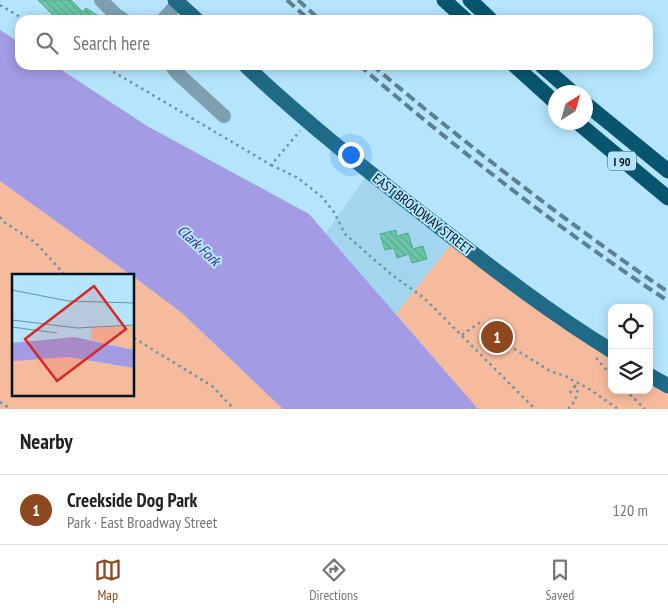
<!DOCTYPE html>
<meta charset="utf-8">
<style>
body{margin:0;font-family:"PT Sans Narrow",sans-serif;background:#f2f2f2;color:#222}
.controls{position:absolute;right:15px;bottom:15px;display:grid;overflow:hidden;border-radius:10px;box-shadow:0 2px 12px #0003}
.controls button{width:45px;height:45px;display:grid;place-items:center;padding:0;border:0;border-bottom:1px solid #e0e0e0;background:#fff;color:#222;font:25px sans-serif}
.compass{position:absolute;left:548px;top:85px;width:45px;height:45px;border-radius:50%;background:#fff;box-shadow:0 2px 12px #0003;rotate:37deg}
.you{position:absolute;left:350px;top:154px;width:18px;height:18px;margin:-12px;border:4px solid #fff;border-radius:50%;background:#1a73e8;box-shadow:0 0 0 8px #1a73e833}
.badge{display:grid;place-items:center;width:32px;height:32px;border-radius:50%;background:#8d481f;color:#fff;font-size:16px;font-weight:700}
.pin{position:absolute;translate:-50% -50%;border:2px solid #fff;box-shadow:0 1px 5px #0006}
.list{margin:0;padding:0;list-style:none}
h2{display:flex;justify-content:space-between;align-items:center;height:65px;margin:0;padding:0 20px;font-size:21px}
h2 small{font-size:16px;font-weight:400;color:#767676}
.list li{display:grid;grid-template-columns:32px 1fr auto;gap:15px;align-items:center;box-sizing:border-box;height:70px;padding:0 20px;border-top:1px solid #e0e0e0}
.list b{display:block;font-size:19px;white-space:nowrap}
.list p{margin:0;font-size:16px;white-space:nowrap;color:#767676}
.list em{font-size:16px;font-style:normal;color:#767676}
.icon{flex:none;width:28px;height:28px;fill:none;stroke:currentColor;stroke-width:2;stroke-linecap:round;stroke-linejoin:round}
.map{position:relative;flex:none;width:668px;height:409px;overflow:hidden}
.search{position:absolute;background:#fff;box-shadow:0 2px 12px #0003;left:15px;right:15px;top:15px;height:55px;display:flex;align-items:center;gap:12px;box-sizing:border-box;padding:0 18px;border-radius:15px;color:#767676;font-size:19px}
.sheet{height:135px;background:#fff}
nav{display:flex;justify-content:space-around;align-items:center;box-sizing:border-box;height:70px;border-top:1px solid #e0e0e0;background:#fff;font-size:14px;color:#767676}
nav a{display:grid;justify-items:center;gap:2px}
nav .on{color:#8d481f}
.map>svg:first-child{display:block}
.built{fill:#a1d6ee}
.park{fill:#f6bb9c}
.water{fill:#a39be3}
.building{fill:url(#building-back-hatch);stroke:#4ea98a}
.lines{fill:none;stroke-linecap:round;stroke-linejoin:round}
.path{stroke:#6c92a4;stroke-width:2.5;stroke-dasharray:2.5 4;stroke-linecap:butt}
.minor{stroke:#7d9faf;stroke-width:14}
.major{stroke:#1e6a87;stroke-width:15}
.highway{stroke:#08556f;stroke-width:15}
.rail{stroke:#5c8091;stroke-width:4;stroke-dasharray:10 5;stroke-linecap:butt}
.labels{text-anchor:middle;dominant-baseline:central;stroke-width:4;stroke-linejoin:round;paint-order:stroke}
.shield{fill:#b4e5fc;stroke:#365362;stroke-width:1}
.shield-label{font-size:12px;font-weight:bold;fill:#001520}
.street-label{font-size:14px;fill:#001520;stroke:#b4e5fc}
.water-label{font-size:15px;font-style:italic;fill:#402e81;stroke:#b4e5fc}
.inset-road{fill:none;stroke:#6c92a4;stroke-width:1}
.view{fill:#d62828;fill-opacity:0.15;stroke:#d62828;stroke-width:2.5}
.inset-edge{fill:none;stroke:#001520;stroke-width:2.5}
</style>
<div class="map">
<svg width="668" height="409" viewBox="0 0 668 409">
<defs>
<pattern id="building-back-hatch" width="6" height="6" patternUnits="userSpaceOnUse" patternTransform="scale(1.25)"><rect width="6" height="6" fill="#69c7a6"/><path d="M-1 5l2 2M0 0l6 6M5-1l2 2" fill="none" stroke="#59aa8f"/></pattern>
</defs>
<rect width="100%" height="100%" fill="#b4e5fc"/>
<!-- built -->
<path class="built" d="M365 178 452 243 396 314 326 233Z"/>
<!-- park -->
<g class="park">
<path d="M0 181 131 275H14V395H134V277L182 313 283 409H0Z"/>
<path d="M452 243 612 361V390H649V384L668 395V409H478L396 314Z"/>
</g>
<!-- water -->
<path class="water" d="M0 30 20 43V65H54L147 126 309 214 478 409H283L182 313 134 277V275H131L0 181Z"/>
<!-- building -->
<g class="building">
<path d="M38 0H71L83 12 86 8 105 20H58Z"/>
<path d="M396 230 397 236 408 233 413 249 423 246 427 259 412 263 409 254 397 258 394 248 385 250 380 234Z"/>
</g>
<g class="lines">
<!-- path -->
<g class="path">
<path d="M0 5 25 20"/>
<path d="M102 65 271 165 300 131"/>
<path d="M271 165 298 178 322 197 334 212 345 234 392 275 423 297 535 409"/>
<path d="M0 217 4 222 36 243 65 275"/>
<path d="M462 335 479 323 484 324 505 343 550 371 565 376 591 390 618 409"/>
<path d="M134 338 212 386 234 409"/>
<path d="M596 358 612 376"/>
<path d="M625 390 645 409"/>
<path d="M570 393 575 386"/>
<path d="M0 402 11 409"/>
<path d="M568 409 575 401 578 389 575 386 577 383"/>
</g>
<!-- minor -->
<g class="minor">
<path d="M101 0 116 15 124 20"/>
<path d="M163 20 178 3"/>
<path d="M171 65 177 73 224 116"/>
</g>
<!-- major -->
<g class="major">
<path d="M175 0 197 20"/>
<path d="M245 65C307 124 375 177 443 230 497 272 553 315 612 351"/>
<path d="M649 375 668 386"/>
</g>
<!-- highway -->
<g class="highway">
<path d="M444 0 466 20"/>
<path d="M470 0 491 20"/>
<path d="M514 65 556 103"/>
<path d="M541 65 572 92"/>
<path d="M586 104 668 171"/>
<path d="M577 122 668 198"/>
</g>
<!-- rail -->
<g class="rail">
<path d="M287 0 309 20"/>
<path d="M298 0 320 20"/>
<path d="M359 65C457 149 560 230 668 301"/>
<path d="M372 65C467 145 565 221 668 292"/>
</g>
</g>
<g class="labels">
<!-- shield labels -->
<rect class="shield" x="608" y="151.5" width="28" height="19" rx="4"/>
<g class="shield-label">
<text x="622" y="161">I 90</text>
</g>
<!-- street labels -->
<g class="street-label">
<text transform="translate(423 214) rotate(38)">EAST BROADWAY STREET</text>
</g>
<!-- water labels -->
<g class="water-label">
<text transform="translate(199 245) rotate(43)">Clark Fork</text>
</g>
</g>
<!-- overview -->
<g transform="translate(12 274)">
<rect width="122" height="122" fill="#b4e5fc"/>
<path d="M122 52V76L79 66V54ZM26 83H56L122 94V122H0V87Z" fill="#f6bb9c"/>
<path d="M62 63 122 76V94L56 83 0 87V69Z" fill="#a39be3"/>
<path class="inset-road" d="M0 16 56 27 123 29M0 46 65 54 123 51M0 53 45 59"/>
<path class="view" d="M82 12 114 55 45 107 13 65Z"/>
<rect width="122" height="122" class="inset-edge"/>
</g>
</svg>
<div class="controls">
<button><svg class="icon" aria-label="locate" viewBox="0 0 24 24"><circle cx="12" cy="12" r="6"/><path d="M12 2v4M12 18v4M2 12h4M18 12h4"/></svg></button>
<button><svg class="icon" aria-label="layers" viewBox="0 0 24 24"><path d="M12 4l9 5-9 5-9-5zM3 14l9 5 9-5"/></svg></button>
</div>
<svg class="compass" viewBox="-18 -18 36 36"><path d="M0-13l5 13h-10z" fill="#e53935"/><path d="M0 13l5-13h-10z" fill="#767676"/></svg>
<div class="you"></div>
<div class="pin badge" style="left:497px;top:337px">1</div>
<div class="search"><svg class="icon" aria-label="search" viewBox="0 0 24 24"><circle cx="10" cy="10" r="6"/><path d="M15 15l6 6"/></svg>Search here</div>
</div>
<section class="sheet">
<h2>Nearby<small></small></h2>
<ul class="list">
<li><span class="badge">1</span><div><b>Creekside Dog Park</b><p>Park · East Broadway Street</p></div><em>120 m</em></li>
</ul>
</section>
<nav>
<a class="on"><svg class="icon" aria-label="map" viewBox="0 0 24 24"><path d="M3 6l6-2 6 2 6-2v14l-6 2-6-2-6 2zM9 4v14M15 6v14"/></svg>Map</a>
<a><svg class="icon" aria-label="directions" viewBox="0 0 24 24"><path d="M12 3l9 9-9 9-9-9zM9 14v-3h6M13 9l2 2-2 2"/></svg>Directions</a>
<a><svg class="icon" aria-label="saved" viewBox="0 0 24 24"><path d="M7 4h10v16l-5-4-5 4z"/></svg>Saved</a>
</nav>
